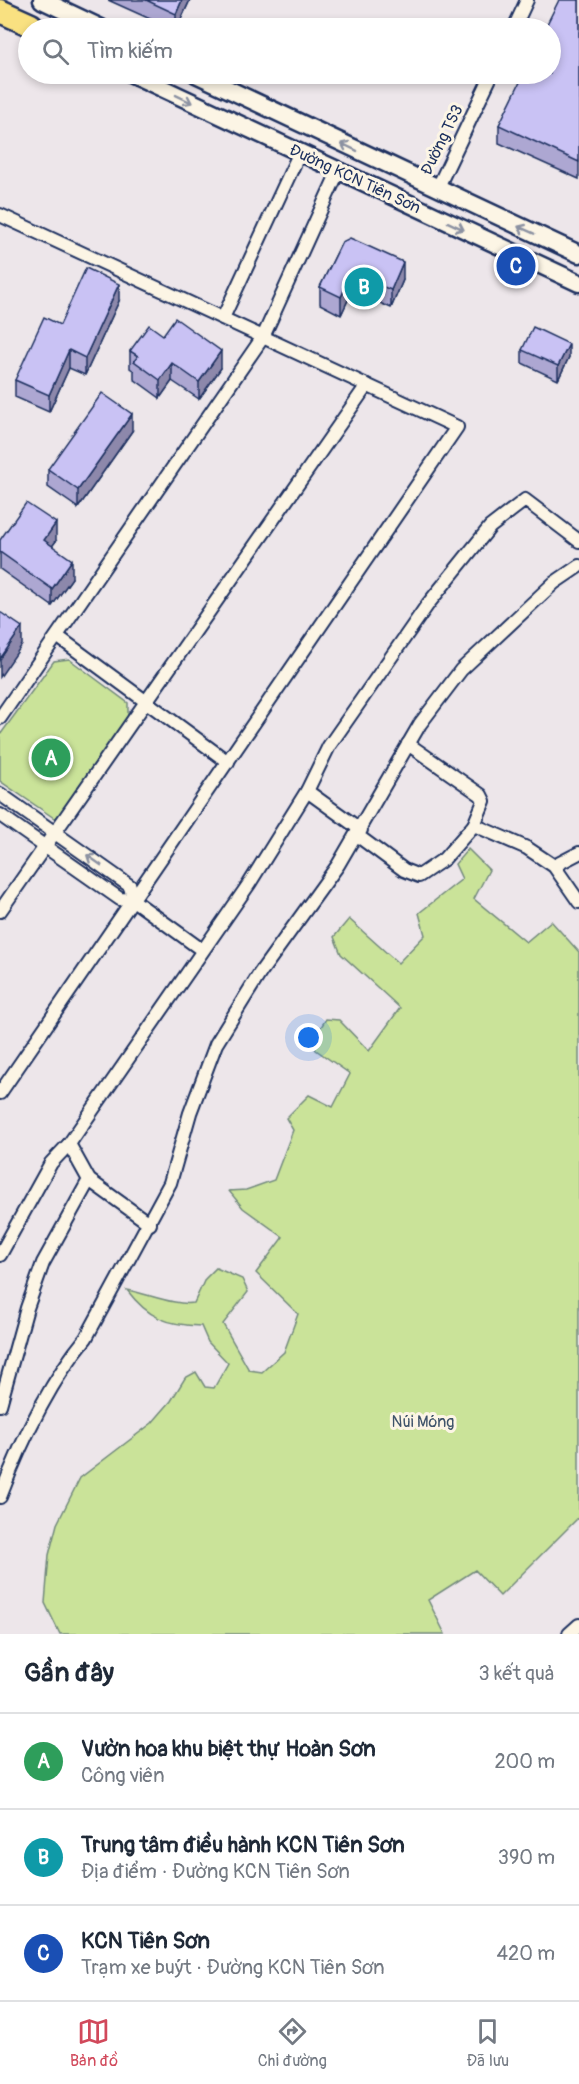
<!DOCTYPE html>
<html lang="vi">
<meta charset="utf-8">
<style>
body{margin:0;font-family:Pangolin,sans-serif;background:#f6f6f7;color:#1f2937}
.you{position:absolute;left:309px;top:1038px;width:21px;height:21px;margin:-15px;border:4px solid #fff;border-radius:50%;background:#1a73e8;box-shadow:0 0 0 9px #1a73e833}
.badge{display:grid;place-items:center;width:39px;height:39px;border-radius:50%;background:#d1495b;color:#fff;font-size:20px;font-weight:700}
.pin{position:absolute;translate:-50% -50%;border:3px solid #fff;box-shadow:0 2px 6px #0006}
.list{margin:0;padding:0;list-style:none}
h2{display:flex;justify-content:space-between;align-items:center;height:78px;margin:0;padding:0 24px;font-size:26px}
h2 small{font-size:20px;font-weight:400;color:#747a83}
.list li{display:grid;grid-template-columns:39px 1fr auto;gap:18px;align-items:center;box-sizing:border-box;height:96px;padding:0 24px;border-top:2px solid #e0e1e3}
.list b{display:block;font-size:22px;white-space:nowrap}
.list p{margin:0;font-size:20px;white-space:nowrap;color:#747a83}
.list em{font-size:20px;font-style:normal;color:#747a83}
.icon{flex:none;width:33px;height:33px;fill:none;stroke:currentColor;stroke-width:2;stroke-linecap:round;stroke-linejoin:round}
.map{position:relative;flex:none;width:579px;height:1634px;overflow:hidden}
.search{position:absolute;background:#fff;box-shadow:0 3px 9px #0003;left:18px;right:18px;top:18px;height:66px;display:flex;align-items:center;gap:15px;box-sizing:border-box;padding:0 21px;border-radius:33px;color:#747a83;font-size:22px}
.sheet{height:366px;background:#fff}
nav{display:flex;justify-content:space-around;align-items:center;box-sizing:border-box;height:84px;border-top:2px solid #e0e1e3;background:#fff;font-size:16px;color:#747a83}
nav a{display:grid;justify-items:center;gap:3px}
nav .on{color:#d1495b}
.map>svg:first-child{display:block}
.green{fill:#cae399;stroke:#72897c;stroke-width:1.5}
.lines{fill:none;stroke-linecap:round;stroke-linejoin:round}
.street-casing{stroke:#1b2f5e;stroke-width:16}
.secondary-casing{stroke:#1b2f5e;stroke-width:21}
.highway-casing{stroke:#1b2f5e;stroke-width:27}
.street{stroke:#fcf5e5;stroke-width:12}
.secondary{stroke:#fcf5e5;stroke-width:16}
.highway{stroke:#f9e181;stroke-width:22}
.wall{fill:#ada7d2;stroke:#1b2f5e;stroke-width:1.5}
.shaded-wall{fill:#8d88ab;stroke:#1b2f5e;stroke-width:1.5}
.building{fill:#c9c2f4;stroke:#1b2f5e;stroke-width:1.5}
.oneway{stroke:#8c92a2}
.labels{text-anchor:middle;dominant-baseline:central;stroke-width:6;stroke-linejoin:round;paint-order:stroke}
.street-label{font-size:16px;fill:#1b2f5e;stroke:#fcf5e5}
.park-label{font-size:16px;fill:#3e536a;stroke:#fcf5e5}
</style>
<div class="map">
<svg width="579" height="1634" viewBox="0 0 579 1634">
<rect width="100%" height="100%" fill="#ede6ea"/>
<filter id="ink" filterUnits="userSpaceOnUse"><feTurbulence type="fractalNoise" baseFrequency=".0167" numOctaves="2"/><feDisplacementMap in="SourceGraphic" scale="12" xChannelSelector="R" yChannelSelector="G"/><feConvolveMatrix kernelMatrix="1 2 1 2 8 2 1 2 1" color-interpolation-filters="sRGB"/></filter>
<g filter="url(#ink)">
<!-- green -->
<g class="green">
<path d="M69 659 128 703V721L63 815 54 818 0 781V735L54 661Z"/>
<path d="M468 849 489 870 474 899 526 942 551 921 579 952V1517L500 1596 475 1570 428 1600 445 1634H60L45 1603 49 1555 57 1524 80 1478 152 1423 171 1401 185 1378 196 1372 205 1387 214 1388 228 1363 208 1342 201 1326C167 1325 148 1318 127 1290 148 1294 176 1306 194 1303L205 1279 216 1268 242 1279 248 1292 223 1324 249 1370 262 1372 284 1352 298 1314 256 1273 283 1237 243 1208 229 1191 246 1190 274 1180 293 1130 286 1118 309 1095 333 1107 350 1074 316 1050 312 1041 326 1019 339 1020 369 1051 400 1008 341 954 334 937 349 919 398 963 425 935 419 913 462 879 455 864Z"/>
</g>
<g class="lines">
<!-- street casing -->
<g class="street-casing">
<g id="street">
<path d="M514 28 527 0"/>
<path d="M437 189 492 74"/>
<path d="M0 215 457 427 0 1093"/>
<path d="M223 318 299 154"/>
<path d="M57 636 228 762"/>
<path d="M0 718 263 337 338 172"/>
<path d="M408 744 481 795 484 801 474 825"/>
<path d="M307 791 361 830"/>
<path d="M0 794 130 886 133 900"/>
<path d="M0 815 120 899 133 900 202 950"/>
<path d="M358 836 404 870 419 876 444 859 474 825 527 848 554 866 579 902"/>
<path d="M554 866 579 853"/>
<path d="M0 911 367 385"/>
<path d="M89 1180 150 1224"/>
<path d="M0 1255 51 1163 69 1144 249 884 307 791 329 746 380 673 428 604 490 527 525 500 579 541"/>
<path d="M0 1405 27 1308 43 1263 89 1180 69 1144"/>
<path d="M0 1497C21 1442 48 1384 86 1338L170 1183 190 1113 216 1044 260 973 338 865 420 724 461 670 554 583 579 566"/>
<path d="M569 1634 579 1625"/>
</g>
</g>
<!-- secondary casing -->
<g class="secondary-casing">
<g id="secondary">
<path d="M42 0 101 28"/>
<path d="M132 74 579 283"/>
<path d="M196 74 579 254"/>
</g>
</g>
<!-- highway casing -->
<g class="highway-casing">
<path id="highway" d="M0 11 31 25"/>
</g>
<!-- street -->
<use href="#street" class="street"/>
<!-- secondary -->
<use href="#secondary" class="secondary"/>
<!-- highway -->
<use href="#highway" class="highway"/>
</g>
<!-- wall -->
<g class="wall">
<path d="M108 0H190L177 28H170Z"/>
<path d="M579 0V179L499 143V125Z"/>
<path d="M342 242 403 280 391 308 362 295 348 300 341 315 320 304V287Z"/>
<path d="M119 301 85 375 69 368 49 412 15 397V380L60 325Z"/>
<path d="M163 335 221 368 199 399 172 381 160 398 134 379V371L130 368V351Z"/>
<path d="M522 350 569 357 558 380 522 363Z"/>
<path d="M132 431 78 508 48 487V469Z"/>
<path d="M0 540 56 541 52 546 72 578 52 606 0 569Z"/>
</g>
<!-- shaded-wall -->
<g class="shaded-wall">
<path d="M182 0H190L177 28H176V14Z"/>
<path d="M403 262V280L391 308V290Z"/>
<path d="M362 278V295L348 300 341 315V297L348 282Z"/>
<path d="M119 284V301L85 375V358Z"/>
<path d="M569 344V357L558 380V366Z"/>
<path d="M69 350V368L49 412V395Z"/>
<path d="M221 351V368L199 399V382Z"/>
<path d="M172 363V381L160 398V380Z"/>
<path d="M132 414V431L78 508V490Z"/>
<path d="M56 523V541L44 557V540Z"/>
<path d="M72 560V578L52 606V589Z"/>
<path d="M22 627V645L0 677V659Z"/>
</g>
<!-- building -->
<g class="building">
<path d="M146 0H182L176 14Z"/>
<path d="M559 0H579V162L499 125 524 74H550V28H545Z"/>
<path d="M350 238 403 262 391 290 362 278 348 282 341 297 320 287 342 242Z"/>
<path d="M86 268 119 284 85 358 69 350 49 395 15 380 44 317 60 325Z"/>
<path d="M175 318 221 351 199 382 172 363 160 380 134 361 138 356 130 351 149 325 163 335Z"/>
<path d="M533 327 569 344 558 366 522 350Z"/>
<path d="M102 393 132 414 78 490 48 469Z"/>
<path d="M26 503 56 523 44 540 72 560 52 589 0 552V540Z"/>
<path d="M0 612 22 627 0 659Z"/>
</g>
<!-- one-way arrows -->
<defs><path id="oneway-shaft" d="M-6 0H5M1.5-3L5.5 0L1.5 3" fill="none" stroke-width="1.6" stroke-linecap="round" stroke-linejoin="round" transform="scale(1.5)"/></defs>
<g class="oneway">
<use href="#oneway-shaft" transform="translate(184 99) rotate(26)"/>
<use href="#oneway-shaft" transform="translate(349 147) rotate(-154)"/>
<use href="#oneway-shaft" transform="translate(456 226) rotate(25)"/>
<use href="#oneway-shaft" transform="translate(526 230) rotate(-156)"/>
<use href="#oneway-shaft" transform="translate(94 860) rotate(-145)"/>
</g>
</g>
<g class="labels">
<!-- street labels -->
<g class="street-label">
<text transform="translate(442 140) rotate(-64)">Đường TS3</text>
<text transform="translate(355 179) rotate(25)">Đường KCN Tiên Sơn</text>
</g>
<!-- park labels -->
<g class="park-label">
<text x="423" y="1422">Núi Móng</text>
</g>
</g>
</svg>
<div class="you"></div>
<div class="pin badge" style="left:51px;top:758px;background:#2e9e5b">A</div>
<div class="pin badge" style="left:364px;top:287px;background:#0f9aa8">B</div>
<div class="pin badge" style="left:516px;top:266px;background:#1a4fb4">C</div>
<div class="search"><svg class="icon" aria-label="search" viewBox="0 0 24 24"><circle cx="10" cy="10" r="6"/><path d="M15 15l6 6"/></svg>Tìm kiếm</div>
</div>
<section class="sheet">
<h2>Gần đây<small>3 kết quả</small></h2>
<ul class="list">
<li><span class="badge" style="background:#2e9e5b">A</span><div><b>Vườn hoa khu biệt thự Hoàn Sơn</b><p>Công viên</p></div><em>200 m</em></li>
<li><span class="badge" style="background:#0f9aa8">B</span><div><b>Trung tâm điều hành KCN Tiên Sơn</b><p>Địa điểm · Đường KCN Tiên Sơn</p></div><em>390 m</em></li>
<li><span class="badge" style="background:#1a4fb4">C</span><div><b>KCN Tiên Sơn</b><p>Trạm xe buýt · Đường KCN Tiên Sơn</p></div><em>420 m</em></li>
</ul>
</section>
<nav>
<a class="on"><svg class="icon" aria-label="map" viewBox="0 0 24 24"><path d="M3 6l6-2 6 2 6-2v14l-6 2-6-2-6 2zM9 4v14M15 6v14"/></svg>Bản đồ</a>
<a><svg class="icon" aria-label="directions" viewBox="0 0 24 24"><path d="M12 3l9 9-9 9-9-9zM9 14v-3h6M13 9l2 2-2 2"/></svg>Chỉ đường</a>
<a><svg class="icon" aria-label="saved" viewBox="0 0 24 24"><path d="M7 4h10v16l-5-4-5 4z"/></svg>Đã lưu</a>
</nav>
